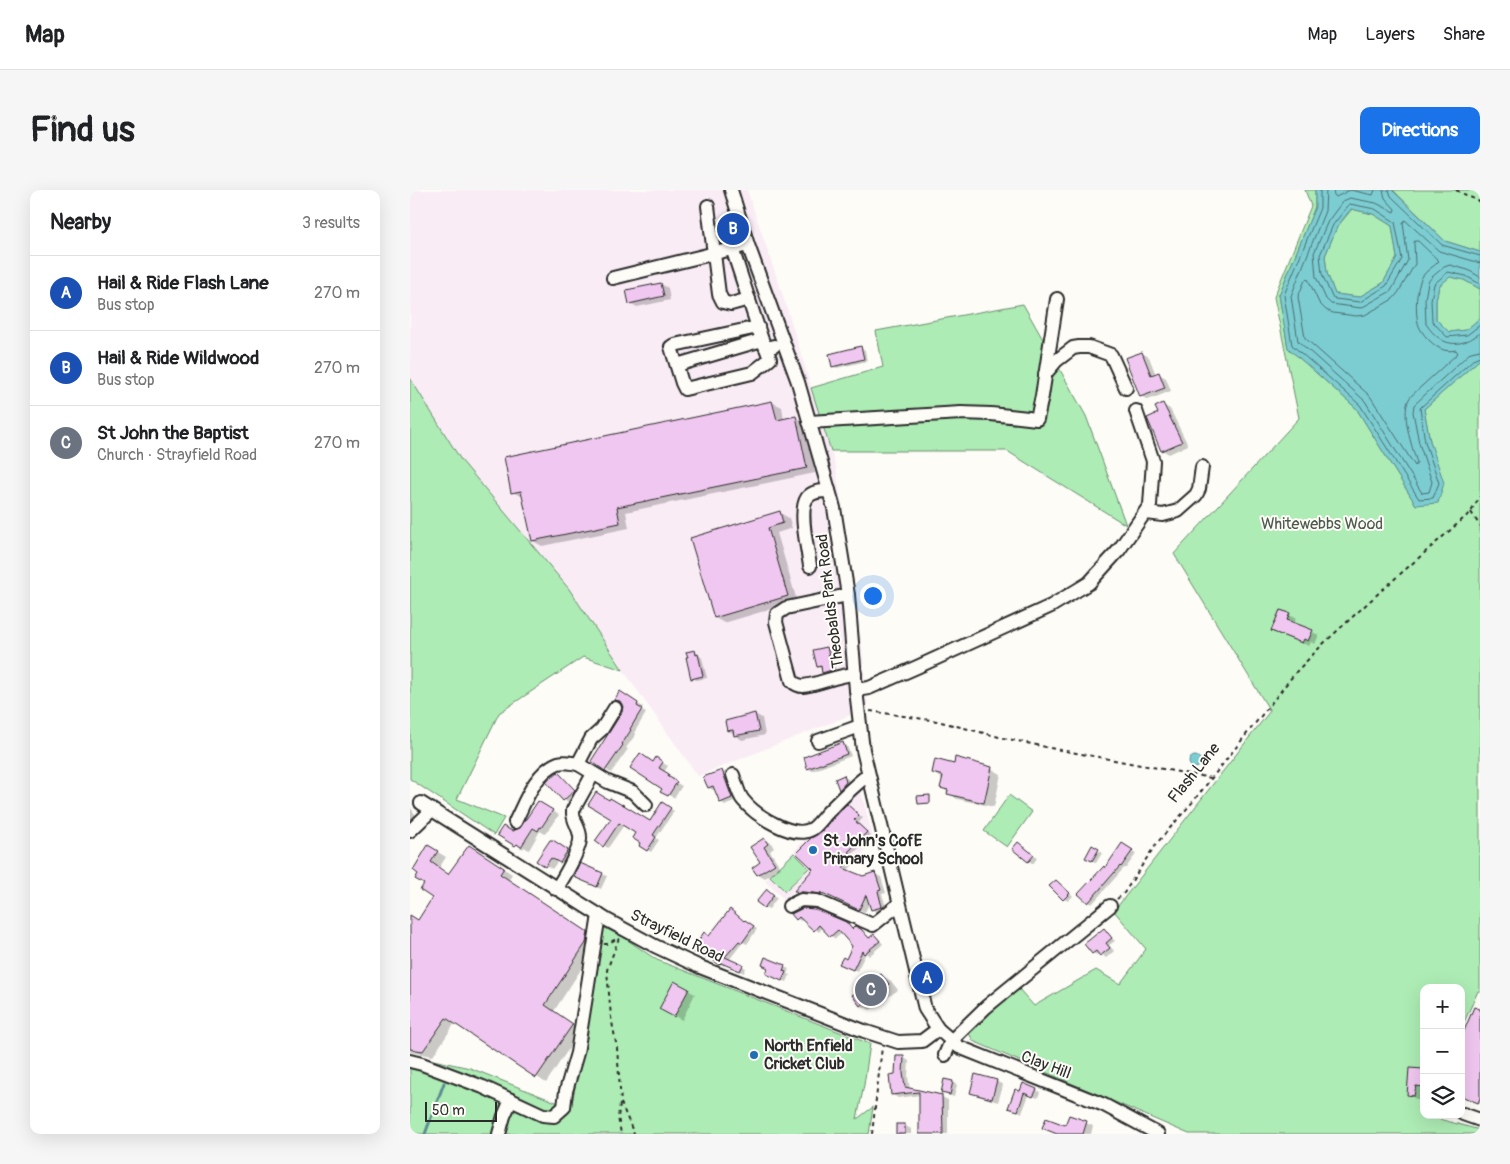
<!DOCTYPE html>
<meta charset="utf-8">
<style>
body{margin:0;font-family:Pangolin,sans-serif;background:#f6f6f6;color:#202124}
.controls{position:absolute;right:15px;bottom:15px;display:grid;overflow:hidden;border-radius:10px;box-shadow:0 5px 20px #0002}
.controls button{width:45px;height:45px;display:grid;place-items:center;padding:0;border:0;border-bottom:1px solid #e0e0e0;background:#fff;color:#202124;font:25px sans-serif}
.scale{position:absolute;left:15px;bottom:12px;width:72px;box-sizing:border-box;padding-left:5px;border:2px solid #2b2b2b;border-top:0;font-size:14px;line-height:18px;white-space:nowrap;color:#2b2b2b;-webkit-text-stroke:4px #fdfcf7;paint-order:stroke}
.you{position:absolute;left:462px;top:405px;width:18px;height:18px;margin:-12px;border:4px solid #fff;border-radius:50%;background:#1a73e8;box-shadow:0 0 0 8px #1a73e833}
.badge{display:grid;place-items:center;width:32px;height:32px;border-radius:50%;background:#1a73e8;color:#fff;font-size:16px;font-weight:700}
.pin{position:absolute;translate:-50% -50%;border:2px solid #fff;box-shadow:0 1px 5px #0006}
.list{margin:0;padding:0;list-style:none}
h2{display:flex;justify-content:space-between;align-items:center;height:65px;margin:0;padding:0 20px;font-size:21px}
h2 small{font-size:16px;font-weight:400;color:#757577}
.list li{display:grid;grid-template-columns:32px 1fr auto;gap:15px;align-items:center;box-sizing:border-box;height:75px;padding:0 20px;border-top:1px solid #e0e0e0}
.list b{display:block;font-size:19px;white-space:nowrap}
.list p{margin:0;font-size:16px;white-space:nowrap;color:#757577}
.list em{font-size:16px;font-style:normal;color:#757577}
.icon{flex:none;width:28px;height:28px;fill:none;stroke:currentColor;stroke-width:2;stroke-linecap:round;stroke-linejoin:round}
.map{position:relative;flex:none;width:1070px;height:944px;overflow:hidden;border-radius:10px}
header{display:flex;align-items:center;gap:30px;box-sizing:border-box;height:70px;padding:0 25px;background:#fff;border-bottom:1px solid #e0e0e0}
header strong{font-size:24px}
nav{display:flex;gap:28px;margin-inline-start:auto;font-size:18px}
.intro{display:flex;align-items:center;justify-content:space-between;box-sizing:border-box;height:120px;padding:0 30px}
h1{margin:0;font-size:35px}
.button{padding:12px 22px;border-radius:10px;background:#1a73e8;color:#fff;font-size:18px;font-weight:700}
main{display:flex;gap:30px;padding:0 30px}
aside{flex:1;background:#fff;border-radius:10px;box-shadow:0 5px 20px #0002}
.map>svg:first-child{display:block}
.built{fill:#f9ecf5}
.green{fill:#adecb4;stroke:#6c8c70;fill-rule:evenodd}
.water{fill:#7ccdd2;stroke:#5c8c8f;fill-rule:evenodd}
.shadow{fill:#0003}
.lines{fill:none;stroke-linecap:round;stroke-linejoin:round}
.shore{stroke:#4b6c6e;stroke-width:1}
.stream{stroke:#5c8c8f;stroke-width:3}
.building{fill:#f0c7f0;stroke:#2b2b2b}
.minor-casing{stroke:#2b2b2b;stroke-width:16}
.path{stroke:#2b2b2b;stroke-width:2;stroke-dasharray:4 4;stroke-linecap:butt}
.minor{stroke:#fdfcf7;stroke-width:12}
.poi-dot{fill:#1f6fb2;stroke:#fdfcf7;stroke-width:2}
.labels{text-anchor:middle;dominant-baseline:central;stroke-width:4;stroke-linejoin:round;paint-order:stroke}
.park-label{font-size:16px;fill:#4c5b4d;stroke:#fdfcf7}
.street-label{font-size:16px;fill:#2b2b2b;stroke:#fdfcf7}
.poi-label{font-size:16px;font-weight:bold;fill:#2b2b2b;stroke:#fdfcf7;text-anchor:start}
</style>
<header>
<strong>Map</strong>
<nav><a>Map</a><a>Layers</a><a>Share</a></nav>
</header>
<div class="intro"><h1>Find us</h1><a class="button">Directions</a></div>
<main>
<aside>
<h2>Nearby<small>3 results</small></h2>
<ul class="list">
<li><span class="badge" style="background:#1a4fb4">A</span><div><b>Hail &amp; Ride Flash Lane</b><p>Bus stop</p></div><em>270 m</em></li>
<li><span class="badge" style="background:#1a4fb4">B</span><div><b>Hail &amp; Ride Wildwood</b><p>Bus stop</p></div><em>270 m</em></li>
<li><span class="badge" style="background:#6b7280">C</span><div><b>St John the Baptist</b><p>Church · Strayfield Road</p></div><em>270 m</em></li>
</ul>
</aside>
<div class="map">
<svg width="1070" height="944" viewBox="0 0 1070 944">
<rect width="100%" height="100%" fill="#fdfcf7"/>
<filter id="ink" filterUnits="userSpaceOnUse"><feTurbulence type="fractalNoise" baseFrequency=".02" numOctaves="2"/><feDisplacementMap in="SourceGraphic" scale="10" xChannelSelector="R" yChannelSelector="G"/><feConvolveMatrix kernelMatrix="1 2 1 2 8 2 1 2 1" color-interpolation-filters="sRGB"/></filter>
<g filter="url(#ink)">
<!-- built -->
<g class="built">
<path d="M0 0H337L375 112 426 277 452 457 458 518 288 586 213 480 159 399 51 270 0 188Z"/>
<path d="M449 594 464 651 447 669 428 651 375 710 355 691Z"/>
</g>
<!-- green -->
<g class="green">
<path d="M895 0H905V17L869 105 878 158 946 218 1006 315 1020 251 1014 219 1070 169V801H1068L1051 839V798H1014V925L1070 940V944H779L563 851 558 841 608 798 624 816 686 780 710 794 736 759 704 721 860 521 764 364 889 228 864 107 901 16ZM870 420 879 423 877 430 902 440 898 451 894 449 892 453 861 441Z"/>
<path d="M983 0H1070V62L1035 51Z"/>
<path d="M942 19 963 24 982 36 987 68 973 93 949 107 925 104 917 83 915 66 927 37Z"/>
<path d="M1040 86 1054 90 1070 99V128L1056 140 1039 142 1026 129V111L1029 96Z"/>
<path d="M613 114 676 226 716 335 597 261H421L401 198 473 177 466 141Z"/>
<path d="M0 188 51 270 159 399 213 480 173 467 89 523 47 609 94 628 84 645 0 589Z"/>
<path d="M599 605 622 622 597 657 574 641Z"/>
<path d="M384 663 399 678 375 701 360 686Z"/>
<path d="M191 736 213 747 247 770 460 854 454 895 447 929 463 917 459 944H0V865L60 878 161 918 166 892 177 798Z"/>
</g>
<!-- water -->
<g class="water">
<path d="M905 0H982L1035 51 1070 62V99L1054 90 1040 87 1029 96 1026 111V129L1039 142 1056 140 1070 128V169L1014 219 1020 251 1034 293 1028 313 1006 315 946 218 878 158 869 105 905 17ZM941 19 963 24 982 36 987 68 973 93 949 107 925 104 917 83 915 66 927 37Z"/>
<circle cx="785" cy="572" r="6"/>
</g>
<!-- shadow -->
<g class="shadow">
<path d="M251 94 258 98 260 110 227 117 220 113Z"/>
<path d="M450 158 455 160 457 171 427 178 423 176Z"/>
<path d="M732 163 739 167 746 185 749 184 756 188 761 201 738 210 731 206Z"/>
<path d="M362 212 372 217 374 230 386 227 395 233 405 283 216 322 219 338 132 356 123 351 114 307 102 302 95 268Z"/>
<path d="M753 215 760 219 778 255 759 264 752 260 749 224Z"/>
<path d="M370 323 379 328 382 338 367 343 387 411 314 433 305 428 281 349Z"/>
<path d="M879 425 886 428 884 434 909 445 905 454 901 452 899 456 863 441Z"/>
<path d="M417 459 421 461 426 482 417 485 408 476Z"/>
<path d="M285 461 292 468 297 488 287 490 282 488Z"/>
<path d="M210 503 233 517 231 520 236 523 224 543 226 544 216 558 218 559 201 583 183 571 213 522 215 516 206 510Z"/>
<path d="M345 524 352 528 355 545 332 550 318 540Z"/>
<path d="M433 553 437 556 441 566 402 581 398 578Z"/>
<path d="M246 569 258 576 254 582 264 588 263 591 272 596 264 608 252 601 254 599 244 573Z"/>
<path d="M546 569 582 579 591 584 584 617 547 609 531 597 533 589 523 583 545 575Z"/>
<path d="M311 581 316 583 326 610 315 615 311 612 305 599 303 600 299 598Z"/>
<path d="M148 584 168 603 158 612 154 610 138 592Z"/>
<path d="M434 587 438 589 440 595 434 601 430 599Z"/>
<path d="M129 612 149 625 135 644 130 641 119 660 114 657 113 659 89 644 111 639Z"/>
<path d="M252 614 264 621 246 648 249 650 241 662 230 655 232 653 227 643 214 635 198 658 187 651 202 628 241 632Z"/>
<path d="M438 616 453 628 448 633 461 646 442 665 448 670 437 681 453 688 465 684 471 687 476 703 472 704 477 720 468 723 462 719 460 712 455 722 411 702 415 706 391 703 386 700 405 679 413 642Z"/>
<path d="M0 617 9 630 0 636Z"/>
<path d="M354 649 361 653 364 658 360 661 371 678 355 688 348 684 344 678 352 673Z"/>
<path d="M150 655 164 666 157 676 148 671 142 679 128 670Z"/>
<path d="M712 655 726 664 716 678H714L682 714 678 712 696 679Z"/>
<path d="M18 656 36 667 29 678 39 685 68 662 102 684 98 691 187 748 185 758 144 821 171 840 136 893 45 833 23 866 0 862V725L8 731 24 708 16 694Z"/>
<path d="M613 656 627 668 623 674 604 659Z"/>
<path d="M683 657 692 663 686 673 677 667Z"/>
<path d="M171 675 197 686 191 699 165 687Z"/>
<path d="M646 691 663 706 658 711 654 709Z"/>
<path d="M361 703 367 708 359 719 354 717Z"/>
<path d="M383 724 445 745 450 740 460 748 464 745 468 748 473 754 459 766 456 763 447 781 435 776 443 756 432 743 425 749 413 737 409 742 393 729 391 731 387 729Z"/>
<path d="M336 732 347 739 337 754 333 752 319 770 336 778 334 783 315 774 314 776 298 764 295 768 284 761 299 747Z"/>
<path d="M694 740 705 751 699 755 704 761 696 768 690 763 687 765 683 763Z"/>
<path d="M356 769 379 779 377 784 380 785 377 792 362 786Z"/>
<path d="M471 785 481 791 488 800 460 820 450 815Z"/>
<path d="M265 793 285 804 272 830 251 819Z"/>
<path d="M1070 820V914L1053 907 1051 923V852Z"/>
<path d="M493 867 499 871 498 887 500 900 532 907 538 910V944H511L510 905 488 908 483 905 486 885Z"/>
<path d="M1014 880 1012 910 1006 909 998 904Z"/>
<path d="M586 891 593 895 588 912 568 906 561 902Z"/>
<path d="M542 892 547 895 544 907 532 903Z"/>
<path d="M626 900 630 902 628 908 619 905 612 923 599 917 611 903Z"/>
<path d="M660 926 683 936 681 944H647L633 938 656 936Z"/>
<path d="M494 935 501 939V944H487Z"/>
</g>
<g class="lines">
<!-- shore -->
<g class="shore">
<path d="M910 0V18L874 105 882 155 950 215 1009 309 1023 308 1029 293 1015 252 1010 218 1065 168 1070 166"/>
<path d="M916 0 915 21 881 106 888 151 955 211 1012 303 1019 302 1022 292 1009 253 1003 222 1004 215 1061 162 1070 160"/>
<path d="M923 0 924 5 926 7 940 0 963 5 965 0"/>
<path d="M973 0 975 8 985 19 984 22 966 13 940 8 933 11 918 31 904 63 906 87 916 109 921 114 951 118 981 101 998 70 993 33 995 30 1029 61 1070 73"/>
<path d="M979 0 981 6 1032 55 1070 66"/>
<path d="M940 14 965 19 985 32 992 69 976 96 950 112 925 109 922 107 912 84 910 65 923 35Z"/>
<path d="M1005 51H1008L1029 71C1024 77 1016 80 1012 87 1006 99 1005 120 1008 133 1010 143 1025 158 1034 160 1038 161 1042 161 1046 160L1048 163 1001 206C989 221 1002 256 1007 273L1005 276 960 206 895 148 888 107 895 90 898 89 909 113 916 120 923 123 946 126 955 125 983 109 988 103 1005 74 1004 53Z"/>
<path d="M1070 87 1058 80 1040 75 1034 77 1022 87 1018 92 1015 109 1016 134C1031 156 1048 160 1070 143"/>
<path d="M1070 94 1056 86 1038 82 1024 94 1021 110 1022 131 1037 147 1057 145 1070 135"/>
</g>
<!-- stream -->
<path class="stream" d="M15 944 34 893"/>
</g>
<!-- building -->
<g class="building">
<path d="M251 93 254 106 219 114 216 100Z"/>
<path d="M451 156 454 169 422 177 419 164Z"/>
<path d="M732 162 741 185 749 182 755 198 730 207 715 168Z"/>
<path d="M362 211 367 230 386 226 397 278 207 317 210 333 122 351 111 301 101 303 94 267Z"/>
<path d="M753 213 772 252 751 261 737 228 748 223 745 217Z"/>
<path d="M370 321 373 333 358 338 378 406 304 428 280 348Z"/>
<path d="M870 420 880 423 877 430 903 440 898 451 894 449 892 453 861 441Z"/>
<path d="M417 457 422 480 412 483 411 476 407 477 403 460Z"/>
<path d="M285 460 286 465 288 464 293 486 281 489 276 467H278L276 462Z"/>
<path d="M210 501 228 513 227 516 232 519 220 539 221 540 212 554 213 555 195 581 181 571 212 522 213 516 210 511 204 510Z"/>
<path d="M345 523 349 541 324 546 323 540 317 541 315 531Z"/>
<path d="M433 552 437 564 397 579 394 567Z"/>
<path d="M230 563 243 572 246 567 253 572 249 578 259 584 258 586 267 592 258 606 250 602 252 599 220 578Z"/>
<path d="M545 567 582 577 574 613 537 604 538 600 530 598 533 586 522 583 525 569 544 574Z"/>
<path d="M312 580 322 608 310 613 303 596 298 598 293 587Z"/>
<path d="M148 582 165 600 153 611 136 592Z"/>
<path d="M434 585 436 592 429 600 425 589Z"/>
<path d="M186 602 199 610 200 608 212 615V614L240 631 252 612 261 618 243 645 246 647 237 661 229 656 230 653 222 648 225 643 209 633 193 657 185 651 201 629 178 615Z"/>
<path d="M520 605V613L508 614 507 606Z"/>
<path d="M128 611 143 620 131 638 130 637 128 641 123 638 111 657 107 654 105 656 87 645 93 636 102 641 110 638Z"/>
<path d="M437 614 449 625 444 630 457 642 438 662 443 666 433 678 453 686 465 682 471 700 468 701 472 717 461 720 456 705 449 720 410 702 412 704 384 701 403 679 386 663 401 648 412 641Z"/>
<path d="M354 648 358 654 354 657 365 674 347 685 342 678 350 672 340 657Z"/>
<path d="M140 650H143L158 660 150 673 141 668 135 677 126 671Z"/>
<path d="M608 652 624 665 618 672 602 659Z"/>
<path d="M712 653 723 660 711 677 710 676 678 713 668 704 694 676 695 678Z"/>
<path d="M18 655 28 661 21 672 38 684 59 655 94 678 90 684 178 742 176 753 135 815 163 834 126 888 36 828 13 861 0 859V725L8 730 22 708 10 700 14 694 5 689 8 684 3 680Z"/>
<path d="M682 655 689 659 682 671 675 668Z"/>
<path d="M170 673 193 683 187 697 164 687Z"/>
<path d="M646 690 660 703 653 710 639 696Z"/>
<path d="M357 699 364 705 354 718 346 712Z"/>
<path d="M393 718 405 719 436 732 442 739 445 736 451 739 459 748 464 744 470 751 454 764 452 761 443 780 429 774 433 767 436 769 442 756 428 740 420 747 409 735 404 741 389 727 386 730 381 724Z"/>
<path d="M320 719 334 731 335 730 344 736 332 753 329 751 315 767 333 775 330 781 311 773 309 775 293 762 291 766 282 761 294 742 299 746Z"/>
<path d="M694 738 702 748 696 753 700 758 690 766 686 761 682 764 674 754Z"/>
<path d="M355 767 375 775 373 781 376 782 372 791 356 784 358 778 352 775Z"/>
<path d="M471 784 479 794 450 816 442 805Z"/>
<path d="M264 791 279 799 264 827 249 819Z"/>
<path d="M1064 817 1070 819V908L1068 913 1051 906V848Z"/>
<path d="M486 866H494L493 883 495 897 532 905 533 944H509V902L481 905 479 885 485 884Z"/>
<path d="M999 878 1014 879V897L1006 896 1004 906 997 905Z"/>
<path d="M565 884 587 890 582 909 560 903Z"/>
<path d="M534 889 543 891 540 905 531 903Z"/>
<path d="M613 893 627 899 623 907 614 903 608 921 598 918 605 899 610 901Z"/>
<path d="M659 925 677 931 673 944H647L632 938 636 928 655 935Z"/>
<rect x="486" y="934" width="9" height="10"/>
</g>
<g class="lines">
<!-- minor casing -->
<g class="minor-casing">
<g id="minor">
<path d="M321 0 338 55 388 192 424 318 438 405 446 500 453 560 515 819 528 839 549 857 694 915 748 944"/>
<path d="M298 16 309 104 313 112 321 114 339 109"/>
<path d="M322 58 352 150 356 158 364 156"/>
<path d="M203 88 338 55"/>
<path d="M348 137 264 155 261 157 272 193 275 199 342 183 360 169 356 158"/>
<path d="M267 175 352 150"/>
<path d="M635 184 646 171 663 158 669 157H679L701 165 716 198"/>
<path d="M399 232 551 223 581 224 627 229 632 206 647 109"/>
<path d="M736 323 753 325 768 321 786 305 789 299 792 277"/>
<path d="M400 376C398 360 388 321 397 308 402 301 411 301 419 301"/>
<path d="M438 405 376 418 367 424 366 432 382 491C385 494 388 496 393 496 410 494 427 485 445 484"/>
<path d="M446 500 459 498 507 477 641 416 679 393 709 360 740 315 743 271 726 221"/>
<path d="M205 518 192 539 181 549 168 574 198 592 223 602 236 615"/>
<path d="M408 551 450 536"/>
<path d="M323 585C326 593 328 604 333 610 345 625 383 650 402 639 408 635 413 627 418 622 431 609 443 596 458 585"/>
<path d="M11 613 197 730 245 756 290 777 454 841 488 852 512 851 528 839"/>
<path d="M105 632C115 612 125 582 148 573 155 571 161 573 168 574"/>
<path d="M0 641 22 620"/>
<path d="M146 699C153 689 172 657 170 646 169 636 162 631 163 620L183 584"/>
<path d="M379 716 391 710 407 711 463 735 489 714"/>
<path d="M535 865 541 851 576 817 700 716"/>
<path d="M0 871 12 874 73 897 133 925 144 926 154 917 156 901 167 863 189 725"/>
<path d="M1053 924 1070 930"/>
<path d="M89 944 94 926 101 910"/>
</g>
</g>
<!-- path -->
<g class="path">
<path d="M1046 0 1070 12"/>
<path d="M1061 322 1070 336"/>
<path d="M460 521 527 531 589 547 645 559 801 588"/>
<path d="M707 709 714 703 746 654 781 614 886 482 914 453 972 400 1061 322 1070 306"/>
<path d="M209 748 197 780 201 827 207 858 211 913 224 944"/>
<path d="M194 754H197L208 748"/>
<path d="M210 914 208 927 211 944"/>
<path d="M462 944 472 857"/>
</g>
<!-- minor -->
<use href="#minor" class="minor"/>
</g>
</g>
<!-- markers -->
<g class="poi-dot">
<circle cx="403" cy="660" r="5"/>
<circle cx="344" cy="865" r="5"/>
</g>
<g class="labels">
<!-- park labels -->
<g class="park-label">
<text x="912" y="334">Whitewebbs Wood</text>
</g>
<!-- street labels -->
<g class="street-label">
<text transform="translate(420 411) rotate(-97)">Theobalds Park Road</text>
<text transform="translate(784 583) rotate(-51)">Flash Lane</text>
<text transform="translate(267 746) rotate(26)">Strayfield Road</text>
<text transform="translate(636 875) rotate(21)">Clay Hill</text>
</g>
<!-- poi labels -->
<g class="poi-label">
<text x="413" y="651">St John's CofE<tspan x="413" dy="18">Primary School</tspan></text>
<text x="354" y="856">North Enfield<tspan x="354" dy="18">Cricket Club</tspan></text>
</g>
</g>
</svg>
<div class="controls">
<button>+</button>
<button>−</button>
<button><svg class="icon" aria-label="layers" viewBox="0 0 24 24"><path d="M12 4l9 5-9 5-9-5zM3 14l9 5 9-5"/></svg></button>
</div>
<div class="scale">50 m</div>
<div class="you"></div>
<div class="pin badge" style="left:517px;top:788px;background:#1a4fb4">A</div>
<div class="pin badge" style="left:323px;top:39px;background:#1a4fb4">B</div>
<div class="pin badge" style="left:461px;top:800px;background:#6b7280">C</div>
</div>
</main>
